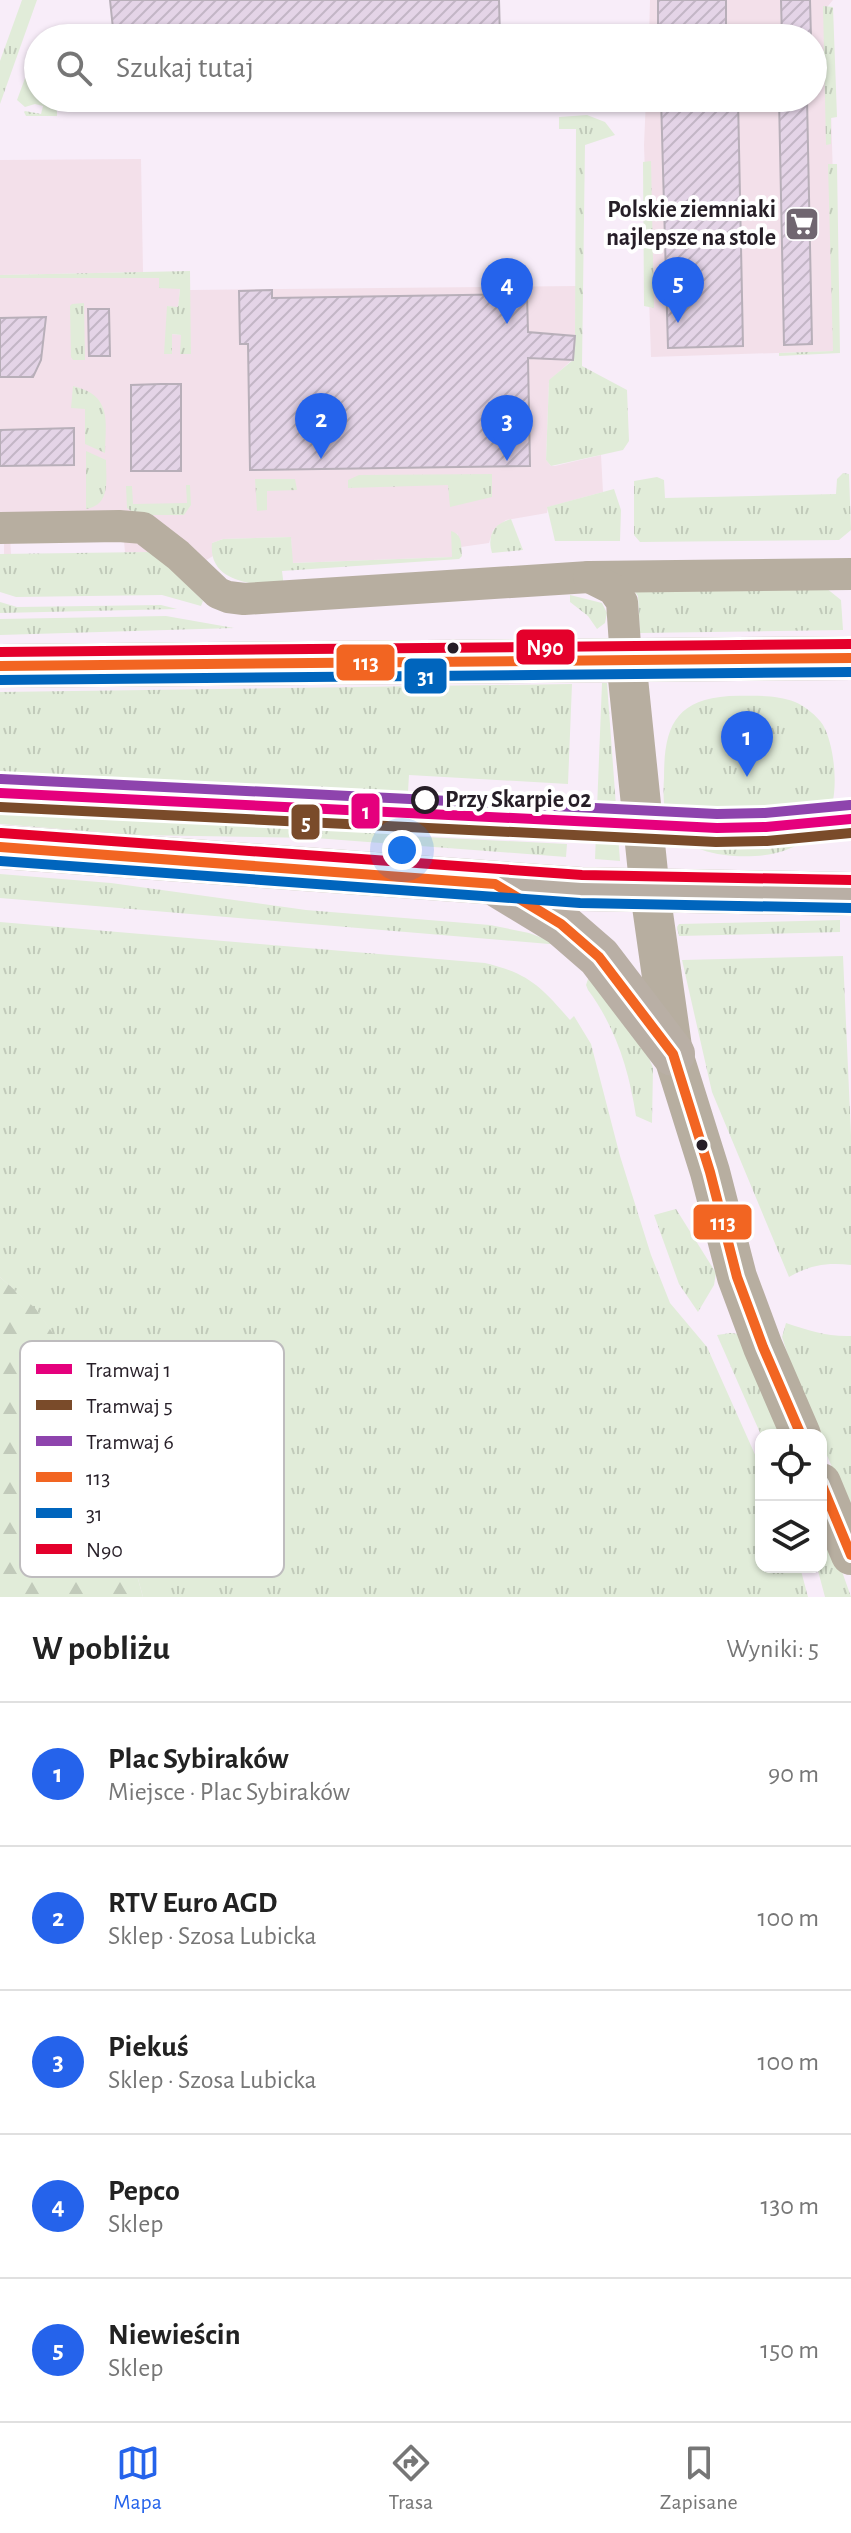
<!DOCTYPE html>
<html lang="pl">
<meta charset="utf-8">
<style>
body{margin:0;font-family:"Alegreya Sans",sans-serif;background:#f2f2f2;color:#222}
.controls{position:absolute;right:24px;bottom:24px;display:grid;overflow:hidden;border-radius:16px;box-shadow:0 2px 6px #0004}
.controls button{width:72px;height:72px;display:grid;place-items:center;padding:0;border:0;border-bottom:2px solid #e0e0e0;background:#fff;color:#222;font:40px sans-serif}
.you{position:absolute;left:402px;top:850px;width:28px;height:28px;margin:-20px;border:6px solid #fff;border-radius:50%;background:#1a73e8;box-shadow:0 0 0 12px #1a73e833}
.badge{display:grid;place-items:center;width:52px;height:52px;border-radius:50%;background:#2563eb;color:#fff;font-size:26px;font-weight:700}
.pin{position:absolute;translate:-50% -66px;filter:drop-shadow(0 2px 4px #0008)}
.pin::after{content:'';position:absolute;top:42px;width:28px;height:24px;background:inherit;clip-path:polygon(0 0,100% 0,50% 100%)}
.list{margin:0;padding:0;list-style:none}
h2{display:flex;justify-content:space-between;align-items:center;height:104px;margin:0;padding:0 32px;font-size:34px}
h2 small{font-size:26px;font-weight:400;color:#767676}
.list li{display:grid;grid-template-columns:52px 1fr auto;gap:24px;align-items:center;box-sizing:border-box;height:144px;padding:0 32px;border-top:2px solid #e0e0e0}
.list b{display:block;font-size:30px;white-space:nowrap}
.list p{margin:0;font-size:26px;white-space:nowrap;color:#767676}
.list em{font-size:26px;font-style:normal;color:#767676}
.icon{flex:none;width:44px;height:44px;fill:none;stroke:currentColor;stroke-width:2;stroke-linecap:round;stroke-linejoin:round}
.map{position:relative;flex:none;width:851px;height:1597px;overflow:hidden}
.search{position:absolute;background:#fff;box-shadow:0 2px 6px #0004;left:24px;right:24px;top:24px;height:88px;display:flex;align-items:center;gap:20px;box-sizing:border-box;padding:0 28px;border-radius:44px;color:#767676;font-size:30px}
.sheet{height:824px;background:#fff}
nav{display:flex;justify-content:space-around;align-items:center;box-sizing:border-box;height:112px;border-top:2px solid #e0e0e0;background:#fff;font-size:22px;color:#767676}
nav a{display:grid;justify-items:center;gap:4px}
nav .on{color:#2563eb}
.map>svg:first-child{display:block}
.commercial{fill:#f3e0ea}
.grass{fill:url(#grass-tufts)}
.forest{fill:url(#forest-firs)}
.building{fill:url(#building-hatch);stroke:#b8afb9;stroke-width:2}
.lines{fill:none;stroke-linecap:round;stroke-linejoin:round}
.minor{stroke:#b7aea0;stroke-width:32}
.tertiary{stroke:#b7aea0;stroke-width:40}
.primary{stroke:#b9afa5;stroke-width:44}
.bus-1-casing{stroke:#fff;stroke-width:16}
.bus-2-casing{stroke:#fff;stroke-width:16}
.bus-3-casing{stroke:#fff;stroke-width:16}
.bus-1{stroke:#f26522;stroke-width:10}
.bus-2{stroke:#0065bd;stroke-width:10}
.bus-3{stroke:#e4002b;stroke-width:10}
.tram-1-casing{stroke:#fff;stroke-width:16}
.tram-2-casing{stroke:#fff;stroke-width:16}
.tram-3-casing{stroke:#fff;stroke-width:16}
.tram-1{stroke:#e5007d;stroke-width:10}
.tram-2{stroke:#7a4b2a;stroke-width:10}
.tram-3{stroke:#8e44ad;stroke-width:10}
.bus-dot{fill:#261e27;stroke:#fff;stroke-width:3}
.stop-dot{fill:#fff;stroke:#261e27;stroke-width:4}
.labels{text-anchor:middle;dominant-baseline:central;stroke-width:8;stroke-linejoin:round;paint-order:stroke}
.poi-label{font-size:24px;font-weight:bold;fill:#261e27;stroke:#fff;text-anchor:end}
.stop-label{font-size:24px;font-weight:bold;fill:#261e27;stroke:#fff;text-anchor:start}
.key{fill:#fff;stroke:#bebcbe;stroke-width:2}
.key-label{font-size:22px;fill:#261e27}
.line-badge{stroke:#fff;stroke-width:3}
.badge-label{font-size:22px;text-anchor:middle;font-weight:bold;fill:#fff}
</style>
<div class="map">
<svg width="851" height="1597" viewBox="0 0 851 1597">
<defs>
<pattern id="grass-tufts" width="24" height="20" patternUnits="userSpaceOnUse" patternTransform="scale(2)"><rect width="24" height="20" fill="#e1ecd9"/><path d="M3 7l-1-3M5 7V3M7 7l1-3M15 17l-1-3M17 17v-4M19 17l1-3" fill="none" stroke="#c1caba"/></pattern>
<pattern id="forest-firs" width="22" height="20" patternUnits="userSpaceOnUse" patternTransform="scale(2)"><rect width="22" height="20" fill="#e1ecd9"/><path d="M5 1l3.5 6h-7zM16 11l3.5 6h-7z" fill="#c1caba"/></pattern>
<pattern id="building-hatch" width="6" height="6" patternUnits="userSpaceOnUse" patternTransform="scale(2)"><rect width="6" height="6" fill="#e4d4e7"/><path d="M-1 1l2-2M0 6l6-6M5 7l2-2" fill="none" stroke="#c3b6c6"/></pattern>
</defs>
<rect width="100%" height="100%" fill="#f8edf9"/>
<!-- commercial -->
<g class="commercial">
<path d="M650 0H833L828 6 838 351 651 357 644 145 646 98H813V38H649Z"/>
<path d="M141 159 143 272 0 275V160Z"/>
<path d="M0 278H160L180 289 178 308 167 306 171 354V334L181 335 190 290 576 286 575 336 554 335 573 359 549 381 546 460 551 466H555L601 455 603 492 548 507 547 513 506 520 493 530 489 543 461 547 457 533 452 557 292 563 291 537 223 539 212 543 213 556 180 576 148 552H125L123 531 10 536 11 554H4V536H0Z"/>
</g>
<!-- grass -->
<g class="grass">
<path d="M22 0H37L0 104V61Z"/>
<path d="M823 6 833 7 837 117 831 118V144L826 145Z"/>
<path d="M38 43V98H57V116H26L24 112 25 111 41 114 43 106 35 104 25 107 17 100Z"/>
<path d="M587 115 605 122 615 135 585 145 582 366 627 390 629 441 623 450 551 466 546 460 549 380 573 360 575 336 576 129H559V117Z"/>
<path d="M651 161 654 308 644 306 643 162Z"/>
<path d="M828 164H837L840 353 779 356V353L833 351Z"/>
<path d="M190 271 191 354H180L181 335 172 334V354H164L167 306 178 307 180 289 159 288V278H0V275Z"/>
<path d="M84 303 85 360H73L71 357 70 306 72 304Z"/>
<path d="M73 386C112 395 106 421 105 453L85 444V409L71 408Z"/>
<path d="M86 451 106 460C106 480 111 505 86 509Z"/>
<path d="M843 473 849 474 851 530 839 540 640 542 634 535V481L657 477 664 480 665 498 836 494 837 479Z"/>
<path d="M492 474V497L450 507 448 485 348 488V480L359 475Z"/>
<path d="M255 479H295L297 490 267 491V510L257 511Z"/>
<path d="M186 485H190L191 505 184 515H137L127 508 126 486H132L133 504 187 503Z"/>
<path d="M614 489 621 510 620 541H555L547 507Z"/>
<path d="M511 519 523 550 492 553C487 536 493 524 511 519Z"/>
<path d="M451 531C463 535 461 545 462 556L459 559 282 571 284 587C256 584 208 584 212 543L223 539 291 537 293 563 452 557Z"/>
<path d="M148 552 159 556 203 601 201 606 162 595 16 597 0 592V554Z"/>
<path d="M631 587 826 588 841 600 843 630 640 633 638 596Z"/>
<path d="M570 595 602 603 607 613 605 623 597 629 588 616 570 602Z"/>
<path d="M0 602 17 607 161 605 177 609 0 613Z"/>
<path d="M166 616 234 628 0 635V619Z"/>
<path d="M602 683H607L620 861 595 859Z"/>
<path d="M572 684 568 784 409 775 408 792H397L396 817 406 818V836L567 844 566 857 315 838 135 835 0 824V692Z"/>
<path d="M729 696C750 696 775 694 795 702 805 706 817 716 823 725 836 748 841 804 823 825 809 841 786 853 765 855 736 859 686 855 670 826 663 813 663 793 664 778 664 728 674 700 729 696Z"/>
<path d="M0 874 111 883 306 910 490 925 529 933 561 945 0 898Z"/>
<path d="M840 920V932L679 936 677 927 679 924Z"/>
<path d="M0 922 485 963C530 974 541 987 570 1020L574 1016 591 1044 620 1156 651 1255 670 1303 707 1347 761 1468V1567H800L808 1597H143L82 1375 36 1310 0 1277Z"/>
<path d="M843 956 851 1135V1265C828 1262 809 1265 789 1277L712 1092 682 960Z"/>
<path d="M589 976 644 1046 653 1068 652 1123 636 1116C629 1070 616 1028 588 990L586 985Z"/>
<path d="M676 1209 716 1273 714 1285 698 1312 679 1284 654 1215Z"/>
<path d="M786 1323C807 1330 828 1337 851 1336V1513L821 1441V1435H818L795 1377 782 1337Z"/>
<path d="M731 1333 738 1334 784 1435H761L717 1335Z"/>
<path d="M821 1525 838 1560 851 1597H825L817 1567H821Z"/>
</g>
<!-- forest -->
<path class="forest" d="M0 1277 36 1309 82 1375 143 1597H0Z"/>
<!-- building -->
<g class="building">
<path d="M110 0H499L500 38H114Z"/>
<path d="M658 0H726V27L658 26Z"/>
<path d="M781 0H810L811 38H782Z"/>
<path d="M661 98H738L743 346 668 348Z"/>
<path d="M779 98H807L812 344 784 345Z"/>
<path d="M272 290V298L527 294 528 332 575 336 573 360 528 358 530 466 250 470 248 344H240L239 291Z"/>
<path d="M88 309H109L110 356H89Z"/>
<path d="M46 317 41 360 33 377H0V318Z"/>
<path d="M161 384H181V471H131V385Z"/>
<path d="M74 428V465L0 466V430Z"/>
</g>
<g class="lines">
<!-- minor -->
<g class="minor">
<path d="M0 528 119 526 143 528 178 555 218 593 228 597 244 599 589 577 851 574"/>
<path d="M589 577 613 589 622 602 626 659"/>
</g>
<!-- tertiary -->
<g class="tertiary">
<path d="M626 659 650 892 673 1054 710 1172 737 1277 763 1347 801 1435"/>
<path d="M821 1483 851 1555"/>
</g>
<!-- primary -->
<g class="primary">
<path d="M0 666 851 658"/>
<path d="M0 847 581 889 851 894"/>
<path d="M500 887 561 924 599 957 673 1054"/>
</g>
<!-- bus-1 casing -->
<g class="bus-1-casing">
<g id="bus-1">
<path d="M0 666 851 658"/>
<path d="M0 847 495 884 561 924 599 957 673 1054 710 1172 737 1277 763 1347 801 1435"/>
<path d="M821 1483 851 1555"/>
</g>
</g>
<!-- bus-2 casing -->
<g class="bus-2-casing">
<g id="bus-2">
<path d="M0 680 851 672"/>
<path d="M0 861 580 903 851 908"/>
</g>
</g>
<!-- bus-3 casing -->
<g class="bus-3-casing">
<g id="bus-3">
<path d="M0 652 851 644"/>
<path d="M1 833 582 875 851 880"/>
</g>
</g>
<!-- bus-1 -->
<use href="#bus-1" class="bus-1"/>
<!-- bus-2 -->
<use href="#bus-2" class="bus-2"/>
<!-- bus-3 -->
<use href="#bus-3" class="bus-3"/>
<!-- tram-1 casing -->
<g class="tram-1-casing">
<path id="tram-1" d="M0 793 717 828 766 827 851 819"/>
</g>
<!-- tram-2 casing -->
<g class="tram-2-casing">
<path id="tram-2" d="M0 807 716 842 767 841 851 833"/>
</g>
<!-- tram-3 casing -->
<g class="tram-3-casing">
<path id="tram-3" d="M1 779 717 814 765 813 850 805"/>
</g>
<!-- tram-1 -->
<use href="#tram-1" class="tram-1"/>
<!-- tram-2 -->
<use href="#tram-2" class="tram-2"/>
<!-- tram-3 -->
<use href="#tram-3" class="tram-3"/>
</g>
<!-- icons -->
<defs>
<g id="supermarket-square" transform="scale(1.8)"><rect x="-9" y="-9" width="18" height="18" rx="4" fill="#706670" stroke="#fff"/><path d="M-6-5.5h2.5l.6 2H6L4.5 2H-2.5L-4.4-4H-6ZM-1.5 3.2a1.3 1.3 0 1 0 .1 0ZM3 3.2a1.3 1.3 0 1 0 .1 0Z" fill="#fff"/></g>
</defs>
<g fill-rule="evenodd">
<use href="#supermarket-square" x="802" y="224"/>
</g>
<!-- markers -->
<g class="bus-dot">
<circle cx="453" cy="648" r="7"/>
<circle cx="702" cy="1145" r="7"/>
</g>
<circle class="stop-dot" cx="425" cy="800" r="12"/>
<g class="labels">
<!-- poi labels -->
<g class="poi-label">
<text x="776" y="210">Polskie ziemniaki<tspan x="776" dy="28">najlepsze na stole</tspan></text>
</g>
<!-- stop labels -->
<g class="stop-label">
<text x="445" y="800">Przy Skarpie 02</text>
</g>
</g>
<!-- legend -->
<rect x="20" y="1341" width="264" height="236" rx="12" class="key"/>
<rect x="36" y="1364" width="36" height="10" fill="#e5007d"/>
<rect x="36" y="1400" width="36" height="10" fill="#7a4b2a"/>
<rect x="36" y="1436" width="36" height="10" fill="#8e44ad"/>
<rect x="36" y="1472" width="36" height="10" fill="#f26522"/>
<rect x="36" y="1508" width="36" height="10" fill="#0065bd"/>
<rect x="36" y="1544" width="36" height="10" fill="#e4002b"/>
<g class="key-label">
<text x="86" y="1377">Tramwaj 1</text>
<text x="86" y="1413">Tramwaj 5</text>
<text x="86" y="1449">Tramwaj 6</text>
<text x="86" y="1485">113</text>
<text x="86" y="1521">31</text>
<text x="86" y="1557">N90</text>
</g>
<g class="line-badge">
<rect x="515" y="628" width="61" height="38" rx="8" fill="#e4002b"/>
<rect x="335" y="643" width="61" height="39" rx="8" fill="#f26522"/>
<rect x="403" y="657" width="45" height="38" rx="8" fill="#0065bd"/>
<rect x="350" y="792" width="31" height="38" rx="8" fill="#e5007d"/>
<rect x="290" y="803" width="31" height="38" rx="8" fill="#7a4b2a"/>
<rect x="692" y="1203" width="61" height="38" rx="8" fill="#f26522"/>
</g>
<g class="badge-label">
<text x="545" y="655">N90</text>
<text x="366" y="670">113</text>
<text x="426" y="684">31</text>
<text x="366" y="819">1</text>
<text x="306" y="830">5</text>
<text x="723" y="1230">113</text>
</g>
</svg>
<div class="controls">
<button><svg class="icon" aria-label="locate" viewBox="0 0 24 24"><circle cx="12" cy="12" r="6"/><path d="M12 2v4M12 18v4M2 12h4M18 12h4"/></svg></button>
<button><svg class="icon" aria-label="layers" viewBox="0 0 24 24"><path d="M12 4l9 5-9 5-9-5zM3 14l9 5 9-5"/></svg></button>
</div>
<div class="you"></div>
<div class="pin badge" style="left:747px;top:777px">1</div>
<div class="pin badge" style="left:321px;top:459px">2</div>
<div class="pin badge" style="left:507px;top:461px">3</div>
<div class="pin badge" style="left:507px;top:324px">4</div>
<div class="pin badge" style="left:678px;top:323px">5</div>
<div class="search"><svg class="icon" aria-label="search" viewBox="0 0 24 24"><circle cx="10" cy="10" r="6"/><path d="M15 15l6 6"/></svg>Szukaj tutaj</div>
</div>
<section class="sheet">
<h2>W pobliżu<small>Wyniki: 5</small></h2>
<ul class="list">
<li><span class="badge">1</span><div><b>Plac Sybiraków</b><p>Miejsce · Plac Sybiraków</p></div><em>90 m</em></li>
<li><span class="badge">2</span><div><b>RTV Euro AGD</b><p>Sklep · Szosa Lubicka</p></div><em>100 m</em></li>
<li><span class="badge">3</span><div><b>Piekuś</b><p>Sklep · Szosa Lubicka</p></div><em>100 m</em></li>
<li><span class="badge">4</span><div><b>Pepco</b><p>Sklep</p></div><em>130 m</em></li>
<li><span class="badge">5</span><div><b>Niewieścin</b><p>Sklep</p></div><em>150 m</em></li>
</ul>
</section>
<nav>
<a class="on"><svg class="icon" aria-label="map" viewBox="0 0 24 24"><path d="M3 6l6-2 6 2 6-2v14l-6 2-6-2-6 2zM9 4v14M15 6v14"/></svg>Mapa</a>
<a><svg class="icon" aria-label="directions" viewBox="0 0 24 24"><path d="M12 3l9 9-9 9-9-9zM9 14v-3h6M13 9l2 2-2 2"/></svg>Trasa</a>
<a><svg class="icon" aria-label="saved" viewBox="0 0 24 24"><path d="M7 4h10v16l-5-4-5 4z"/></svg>Zapisane</a>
</nav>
